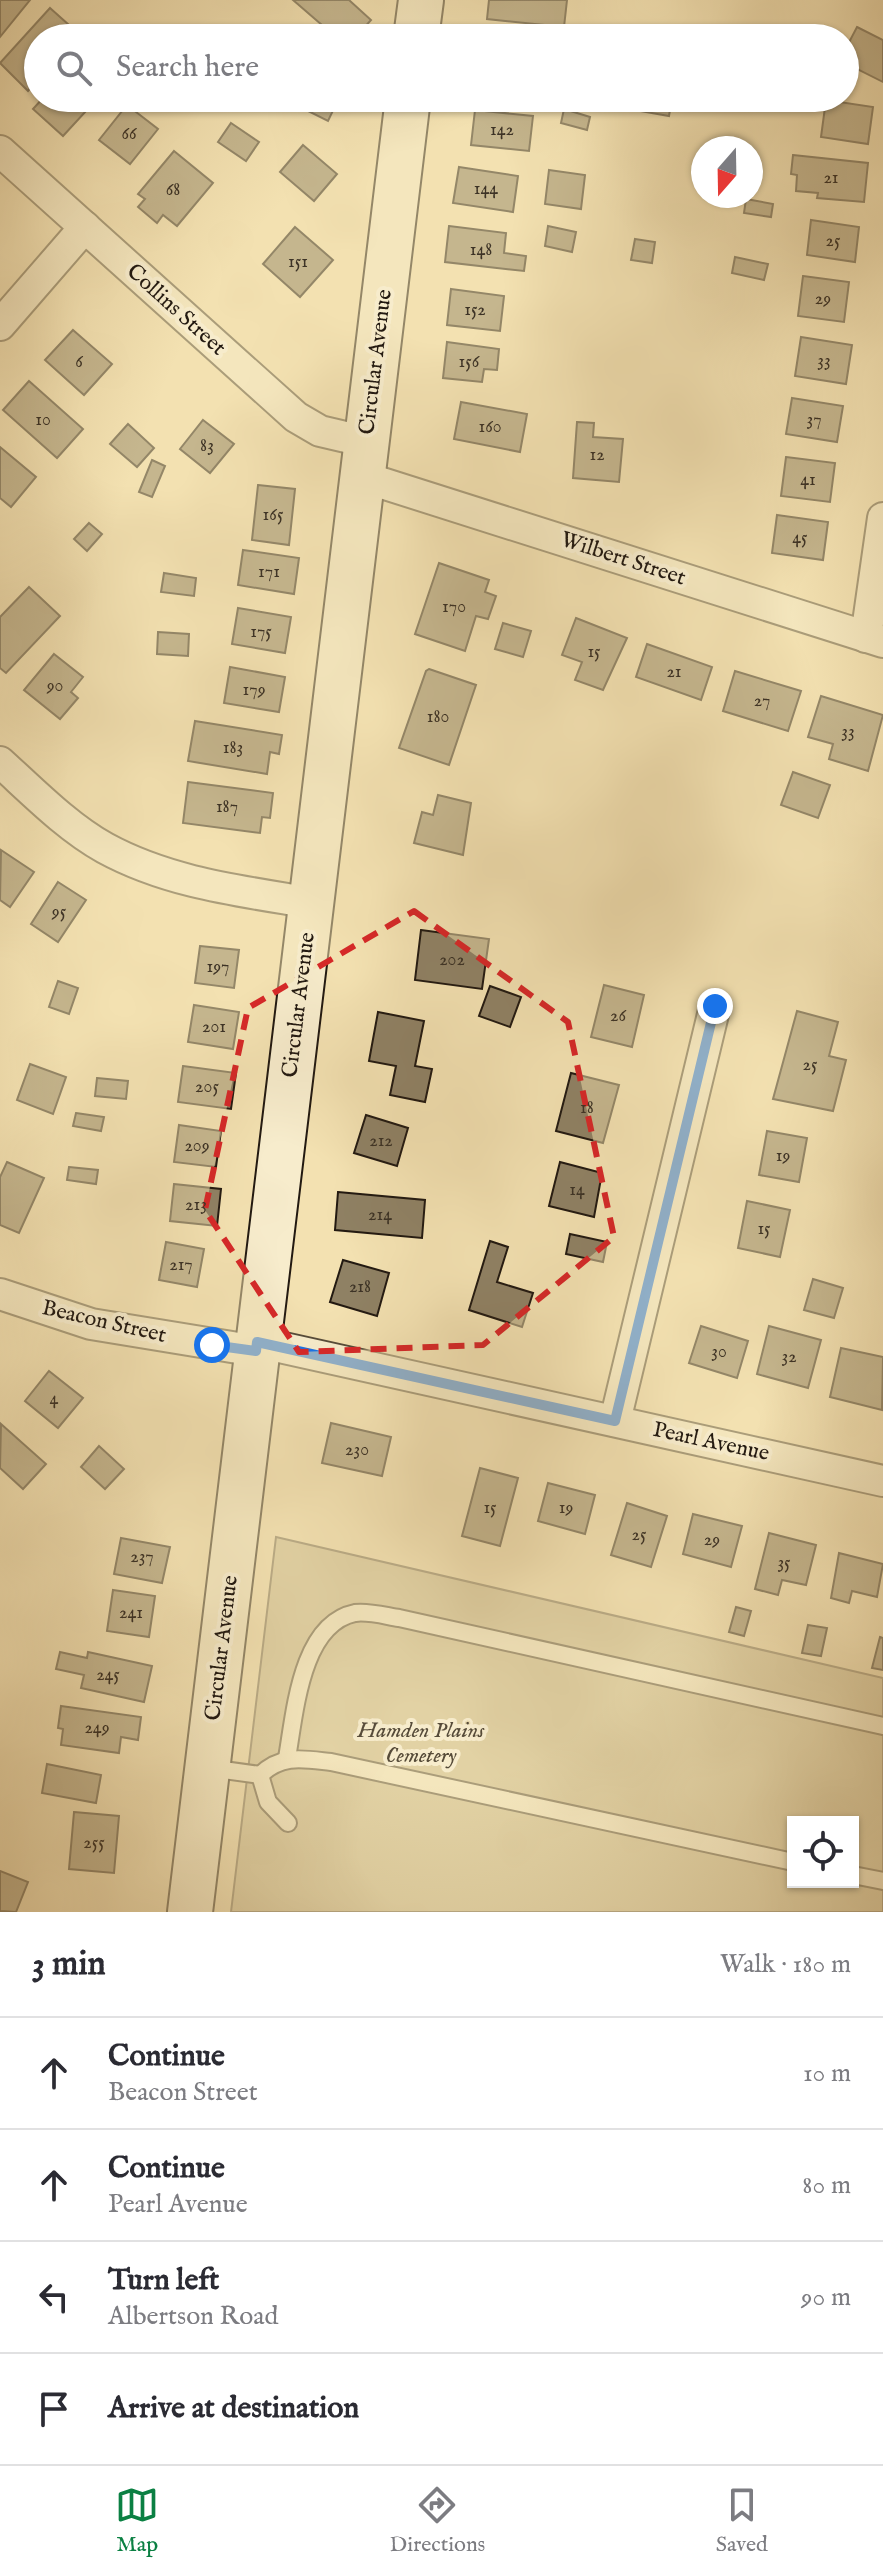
<!DOCTYPE html>
<meta charset="utf-8">
<style>
body{margin:0;font-family:"IM FELL English",serif;background:#f2f2f3;color:#2b2b33}
.controls{position:absolute;right:24px;bottom:24px;display:grid;overflow:hidden;border-radius:0px;box-shadow:0 2px 6px #0004}
.controls button{width:72px;height:72px;display:grid;place-items:center;padding:0;border:0;border-bottom:2px solid #e1e1e2;background:#fff;color:#2b2b33;font:40px sans-serif}
.compass{position:absolute;left:691px;top:136px;width:72px;height:72px;border-radius:50%;background:#fff;box-shadow:0 2px 6px #0004;rotate:200deg}
.stop{position:absolute;width:24px;height:24px;margin:-18px;border:6px solid #1a73e8;border-radius:50%;background:#fff}
.stop.end{background:#1a73e8;border-color:#fff;box-shadow:0 2px 8px #0008}
.list{margin:0;padding:0;list-style:none}
h2{display:flex;justify-content:space-between;align-items:center;height:104px;margin:0;padding:0 32px;font-size:34px}
h2 small{font-size:26px;font-weight:400;color:#7c7c81}
.list li{display:grid;grid-template-columns:52px 1fr auto;gap:24px;align-items:center;box-sizing:border-box;height:112px;padding:0 32px;border-top:2px solid #e1e1e2}
.list b{display:block;font-size:30px;white-space:nowrap}
.list p{margin:0;font-size:26px;white-space:nowrap;color:#7c7c81}
.list em{font-size:26px;font-style:normal;color:#7c7c81}
.icon{flex:none;width:44px;height:44px;fill:none;stroke:currentColor;stroke-width:2;stroke-linecap:round;stroke-linejoin:round}
.map{position:relative;flex:none;width:883px;height:1912px;overflow:hidden}
.search{position:absolute;background:#fff;box-shadow:0 2px 6px #0004;left:24px;right:24px;top:24px;height:88px;display:flex;align-items:center;gap:20px;box-sizing:border-box;padding:0 28px;border-radius:44px;color:#7c7c81;font-size:30px}
.sheet{height:552px;background:#fff}
nav{display:flex;justify-content:space-around;align-items:center;box-sizing:border-box;height:112px;border-top:2px solid #e1e1e2;background:#fff;font-size:22px;color:#7c7c81}
nav a{display:grid;justify-items:center;gap:4px}
nav .on{color:#0b8043}
.map>svg:first-child{display:block}
.green{fill:#cfbf96;stroke:#786c54;stroke-width:2;fill-rule:evenodd}
.building{fill:#8f8164;stroke:#221911;stroke-width:2}
.lines{fill:none;stroke-linecap:round;stroke-linejoin:round}
.service-casing{stroke:#564b39;stroke-width:20}
.minor-casing{stroke:#564b39;stroke-width:34}
.secondary-casing{stroke:#221911;stroke-width:48}
.service{stroke:#f7eccc;stroke-width:16}
.minor{stroke:#f7eccc;stroke-width:30}
.secondary{stroke:#f7eccc;stroke-width:44}
.route{stroke:#1a73e8;stroke-width:10}
.marked{fill:none;stroke:#d62828;stroke-width:6;stroke-dasharray:16 10;stroke-linejoin:round}
.labels{text-anchor:middle;dominant-baseline:central;stroke-width:8;stroke-linejoin:round;paint-order:stroke}
.number-label{font-size:18px;fill:#3d3326}
.street-label{font-size:22px;fill:#221911;stroke:#f7eccc}
.park-label{font-size:22px;font-style:italic;fill:#564b39;stroke:#f7eccc}
</style>
<div class="map">
<svg width="883" height="1912" viewBox="0 0 883 1912">
<rect width="100%" height="100%" fill="#f3e1b1"/>
<filter id="stains"><feTurbulence type="fractalNoise" baseFrequency=".0025" numOctaves="4"/><feColorMatrix values="0 0 0 0 .2 0 0 0 0 .09 0 0 0 0 .02 0 0 0 .5 -.17"/></filter>
<radialGradient id="worn" r=".72"><stop offset=".6" stop-color="#630" stop-opacity="0"/><stop offset="1" stop-color="#630" stop-opacity=".3"/></radialGradient>
<!-- green -->
<path class="green" d="M276 1537 883 1678V1912H231ZM793 1822H853V1882H793Z"/>
<!-- building -->
<g class="building">
<path d="M0 0H30L0 37Z"/>
<path d="M293 0H349L371 20 355 38H337Z"/>
<path d="M489 0H567L564 27 487 19Z"/>
<path d="M50 8 79 34 76 38H38V79L28 91 0 63Z"/>
<path d="M857 27 883 40V82L845 63V50Z"/>
<path d="M43 98H98L63 136 33 109Z"/>
<path d="M294 98H339L328 121 292 103Z"/>
<path d="M641 98H672L669 116 640 111Z"/>
<path d="M826 100 873 107 868 144 821 137Z"/>
<path d="M127 105 158 129 130 164 99 140Z"/>
<path d="M564 109 590 117 587 130 561 123Z"/>
<path d="M475 110 533 116 529 151 471 145Z"/>
<path d="M231 123 259 142 246 161 218 142Z"/>
<path d="M303 145 337 174 314 201 280 172Z"/>
<path d="M174 151 213 183 177 226 163 215 157 223 138 207 145 199 138 194Z"/>
<path d="M793 155 868 163 864 202 817 198 818 193 796 191 797 175 791 174Z"/>
<path d="M459 167 518 176 513 212 453 203Z"/>
<path d="M549 170 585 175 581 209 545 204Z"/>
<path d="M746 199 773 204 771 217 744 213Z"/>
<path d="M811 220 859 227 855 262 807 255Z"/>
<path d="M449 226 506 233 504 253 526 256 524 271 445 262Z"/>
<path d="M548 226 576 232 572 252 545 246Z"/>
<path d="M295 227 333 260 300 297 263 264Z"/>
<path d="M635 239 655 242 652 263 631 260Z"/>
<path d="M735 257 768 264 764 280 732 273Z"/>
<path d="M803 276 849 282 844 322 798 316Z"/>
<path d="M451 289 504 296 500 331 447 325Z"/>
<path d="M73 330 112 364 84 395 45 360Z"/>
<path d="M801 337 852 345 846 384 795 376Z"/>
<path d="M447 342 499 349 497 370 484 369 482 382 443 378Z"/>
<path d="M29 381 83 429 57 458 3 410Z"/>
<path d="M792 398 843 406 837 442 786 434Z"/>
<path d="M461 402 527 414 520 452 454 439Z"/>
<path d="M203 420 234 444 210 473 180 449Z"/>
<path d="M577 422 594 423 593 437 623 439 619 482 573 478Z"/>
<path d="M128 424 154 448 137 467 110 444Z"/>
<path d="M0 447 36 477 11 507 0 498Z"/>
<path d="M786 457 835 463 830 502 781 496Z"/>
<path d="M152 460 165 466 152 497 139 492Z"/>
<path d="M258 485 295 489 289 545 252 540Z"/>
<path d="M777 515 828 522 823 560 772 553Z"/>
<path d="M89 523 102 534 87 551 74 539Z"/>
<path d="M243 550 299 558 294 594 238 585Z"/>
<path d="M439 563 489 580 485 592 496 596 488 619 476 616 465 651 415 634Z"/>
<path d="M164 573 196 578 194 596 161 592Z"/>
<path d="M29 587 60 616 6 673 0 668V617Z"/>
<path d="M238 608 291 617 285 653 232 644Z"/>
<path d="M576 618 627 638 603 690 575 680 582 662 562 655Z"/>
<path d="M503 623 531 631 523 657 495 649Z"/>
<path d="M158 632 189 634 188 656 157 654Z"/>
<path d="M647 644 712 667 701 700 636 677Z"/>
<path d="M54 654 83 677 71 692 78 698 60 719 24 690Z"/>
<path d="M230 667 285 677 279 712 224 703Z"/>
<path d="M429 669 476 685 449 765 399 748 426 671Z"/>
<path d="M735 671 801 691 788 731 723 711Z"/>
<path d="M821 696 883 715 868 771 829 759 833 744 808 737Z"/>
<path d="M195 721 282 735 279 754 270 752 267 774 188 761Z"/>
<path d="M793 772 830 785 818 818 781 805Z"/>
<path d="M188 782 273 793 270 818 262 817 260 833 183 823Z"/>
<path d="M438 795 471 803 463 855 414 843 422 812 433 815Z"/>
<path d="M1 850 34 872 10 907 0 900Z"/>
<path d="M58 882 86 900 58 942 31 924Z"/>
<path d="M421 930 489 939 482 989 415 980Z"/>
<path d="M200 946 239 950 234 988 195 983Z"/>
<path d="M58 981 78 988 69 1014 49 1007Z"/>
<path d="M604 985 644 995 632 1047 591 1037Z"/>
<path d="M490 986 521 997 510 1027 479 1016Z"/>
<path d="M194 1005 239 1012 233 1049 188 1042Z"/>
<path d="M797 1011 838 1022 829 1056 846 1060 833 1111 773 1099Z"/>
<path d="M378 1012 424 1021 415 1066 432 1069 425 1102 390 1095 396 1066 369 1061Z"/>
<path d="M30 1064 66 1077 53 1114 17 1100Z"/>
<path d="M183 1066 236 1073 231 1109 178 1102Z"/>
<path d="M571 1073 619 1085 603 1143 556 1131Z"/>
<path d="M97 1078 128 1081 126 1099 95 1096Z"/>
<path d="M76 1113 104 1117 101 1131 73 1126Z"/>
<path d="M366 1115 408 1128 397 1166 354 1153Z"/>
<path d="M179 1125 221 1131 216 1167 174 1162Z"/>
<path d="M767 1131 807 1138 799 1182 759 1175Z"/>
<path d="M7 1162 44 1178 19 1233 0 1225V1177Z"/>
<path d="M560 1162 602 1173 594 1217 549 1206Z"/>
<path d="M69 1167 98 1170 96 1184 67 1180Z"/>
<path d="M174 1184 221 1189 217 1226 170 1221Z"/>
<path d="M338 1192 425 1200 422 1238 335 1230Z"/>
<path d="M747 1201 790 1210 780 1257 738 1248Z"/>
<path d="M570 1234 607 1242 603 1262 566 1254Z"/>
<path d="M490 1241 508 1247 497 1282 533 1293 522 1327 469 1310Z"/>
<path d="M166 1242 204 1249 197 1287 159 1280Z"/>
<path d="M343 1260 389 1273 377 1316 330 1302Z"/>
<path d="M813 1279 843 1288 834 1318 804 1310Z"/>
<path d="M701 1326 748 1341 737 1378 689 1363Z"/>
<path d="M769 1326 821 1340 808 1388 757 1374Z"/>
<path d="M841 1348 883 1357 882 1410 830 1397Z"/>
<path d="M49 1371 83 1398 58 1428 25 1401Z"/>
<path d="M331 1423 391 1437 382 1476 322 1463Z"/>
<path d="M1 1424 46 1464 23 1489 0 1468Z"/>
<path d="M99 1446 124 1469 105 1489 81 1467Z"/>
<path d="M480 1468 518 1478 500 1546 462 1536Z"/>
<path d="M548 1483 595 1495 585 1534 538 1521Z"/>
<path d="M627 1503 667 1516 651 1567 611 1555Z"/>
<path d="M693 1514 742 1526 731 1567 683 1554Z"/>
<path d="M769 1533 816 1545 806 1585 782 1580 778 1595 755 1589Z"/>
<path d="M121 1538 170 1547 162 1583 114 1574Z"/>
<path d="M839 1553 883 1564 877 1597 852 1591 849 1603 831 1598Z"/>
<path d="M113 1590 155 1596 149 1637 107 1631Z"/>
<path d="M736 1607 751 1611 744 1636 729 1632Z"/>
<path d="M808 1625 827 1628 821 1656 802 1653Z"/>
<path d="M880 1637 883 1638V1670L872 1668Z"/>
<path d="M60 1652 87 1658 88 1652 152 1666 144 1702 81 1688 84 1675 56 1669Z"/>
<path d="M61 1706 141 1717 138 1740 121 1737 119 1753 61 1745 63 1729 58 1728Z"/>
<path d="M47 1764 101 1775 96 1803 42 1793Z"/>
<path d="M74 1812 119 1816 114 1873 69 1869Z"/>
<path d="M0 1871 28 1882 16 1912 0 1911Z"/>
</g>
<g class="lines">
<!-- service casing -->
<g class="service-casing">
<g id="service">
<path d="M287 1758C295 1712 301 1624 355 1613 368 1611 386 1616 399 1618L883 1726"/>
<path d="M209 1768 260 1775"/>
<path d="M260 1775C282 1754 303 1759 331 1762L793 1862"/>
<path d="M260 1775 268 1802 288 1823"/>
<path d="M853 1875 883 1881"/>
</g>
</g>
<!-- minor casing -->
<g class="minor-casing">
<g id="minor">
<path d="M0 151 296 417 320 431 367 442"/>
<path d="M0 325 85 227"/>
<path d="M363 477 883 642"/>
<path d="M866 637 883 518"/>
<path d="M0 762C32 791 67 827 105 848 169 883 241 891 312 903"/>
<path d="M0 1294 91 1324 256 1351"/>
<path d="M257 1342 883 1481"/>
<path d="M615 1421 715 1006"/>
</g>
</g>
<!-- secondary casing -->
<g class="secondary-casing">
<g id="secondary">
<path d="M416 38 421 0"/>
<path d="M190 1912 408 98"/>
</g>
</g>
<!-- service -->
<use href="#service" class="service"/>
<!-- minor -->
<use href="#minor" class="minor"/>
<!-- secondary -->
<use href="#secondary" class="secondary"/>
</g>
<g class="lines">
<!-- route -->
<path class="route" d="M212 1345 256 1351 257 1342 615 1421 715 1006"/>
</g>
<!-- marked area -->
<path d="M0 0H883V1912H0ZM414 911 568 1022 614 1237 483 1345 299 1352 205 1210 248 1008Z" fill="#f3e1b1" fill-opacity=".55" fill-rule="evenodd"/>
<path class="marked" d="M414 911 568 1022 614 1237 483 1345 299 1352 205 1210 248 1008Z"/>
<g class="labels">
<!-- number labels -->
<g class="number-label">
<text x="502" y="130">142</text>
<text x="129" y="134">66</text>
<text x="831" y="178">21</text>
<text x="486" y="189">144</text>
<text x="173" y="190">68</text>
<text x="833" y="241">25</text>
<text x="481" y="250">148</text>
<text x="298" y="262">151</text>
<text x="823" y="299">29</text>
<text x="475" y="310">152</text>
<text x="824" y="361">33</text>
<text x="79" y="362">6</text>
<text x="469" y="362">156</text>
<text x="43" y="420">10</text>
<text x="814" y="420">37</text>
<text x="490" y="427">160</text>
<text x="207" y="446">83</text>
<text x="597" y="455">12</text>
<text x="808" y="480">41</text>
<text x="273" y="515">165</text>
<text x="800" y="538">45</text>
<text x="269" y="572">171</text>
<text x="454" y="607">170</text>
<text x="261" y="632">175</text>
<text x="594" y="652">15</text>
<text x="674" y="672">21</text>
<text x="55" y="686">90</text>
<text x="254" y="690">179</text>
<text x="762" y="701">27</text>
<text x="438" y="717">180</text>
<text x="848" y="732">33</text>
<text x="233" y="748">183</text>
<text x="227" y="807">187</text>
<text x="59" y="912">95</text>
<text x="452" y="960">202</text>
<text x="218" y="967">197</text>
<text x="618" y="1016">26</text>
<text x="214" y="1027">201</text>
<text x="810" y="1065">25</text>
<text x="207" y="1087">205</text>
<text x="587" y="1108">18</text>
<text x="381" y="1141">212</text>
<text x="197" y="1146">209</text>
<text x="783" y="1156">19</text>
<text x="577" y="1190">14</text>
<text x="196" y="1205">213</text>
<text x="380" y="1215">214</text>
<text x="764" y="1229">15</text>
<text x="181" y="1265">217</text>
<text x="360" y="1287">218</text>
<text x="719" y="1352">30</text>
<text x="789" y="1357">32</text>
<text x="54" y="1399">4</text>
<text x="357" y="1450">230</text>
<text x="490" y="1508">15</text>
<text x="566" y="1508">19</text>
<text x="639" y="1535">25</text>
<text x="712" y="1540">29</text>
<text x="142" y="1557">237</text>
<text x="784" y="1563">35</text>
<text x="131" y="1613">241</text>
<text x="108" y="1675">245</text>
<text x="97" y="1728">249</text>
<text x="94" y="1843">255</text>
</g>
<!-- street labels -->
<g class="street-label">
<text transform="translate(176 310) rotate(42)">Collins Street</text>
<text transform="translate(376 362) rotate(-83)">Circular Avenue</text>
<text transform="translate(623 559) rotate(18)">Wilbert Street</text>
<text transform="translate(299 1005) rotate(-83)">Circular Avenue</text>
<text transform="translate(104 1322) rotate(13)">Beacon Street</text>
<text transform="translate(711 1442) rotate(12)">Pearl Avenue</text>
<text transform="translate(222 1648) rotate(-83)">Circular Avenue</text>
</g>
<!-- park labels -->
<g class="park-label">
<text x="421" y="1731">Hamden Plains<tspan x="421" dy="25">Cemetery</tspan></text>
</g>
</g>
<rect width="100%" height="100%" filter="url(#stains)"/>
<rect width="100%" height="100%" fill="url(#worn)"/>
</svg>
<div class="controls">
<button><svg class="icon" aria-label="locate" viewBox="0 0 24 24"><circle cx="12" cy="12" r="6"/><path d="M12 2v4M12 18v4M2 12h4M18 12h4"/></svg></button>
</div>
<svg class="compass" viewBox="-18 -18 36 36"><path d="M0-13l5 13h-10z" fill="#e53935"/><path d="M0 13l5-13h-10z" fill="#7c7c81"/></svg>
<div class="stop" style="left:212px;top:1345px"></div>
<div class="stop end" style="left:715px;top:1006px"></div>
<div class="search"><svg class="icon" aria-label="search" viewBox="0 0 24 24"><circle cx="10" cy="10" r="6"/><path d="M15 15l6 6"/></svg>Search here</div>
</div>
<section class="sheet">
<h2>3 min<small>Walk · 180 m</small></h2>
<ul class="list">
<li><svg class="icon" aria-label="ahead" viewBox="0 0 24 24"><path d="M12 20V5M6 11l6-6 6 6"/></svg><div><b>Continue</b><p>Beacon Street</p></div><em>10 m</em></li>
<li><svg class="icon" aria-label="ahead" viewBox="0 0 24 24"><path d="M12 20V5M6 11l6-6 6 6"/></svg><div><b>Continue</b><p>Pearl Avenue</p></div><em>80 m</em></li>
<li><svg class="icon" aria-label="left" viewBox="0 0 24 24"><path d="M17 20v-9H6M10 6l-5 5 5 5"/></svg><div><b>Turn left</b><p>Albertson Road</p></div><em>90 m</em></li>
<li><svg class="icon" aria-label="arrive" viewBox="0 0 24 24"><path d="M6 21V4h12l-3 4 3 4H6"/></svg><div><b>Arrive at destination</b></div></li>
</ul>
</section>
<nav>
<a class="on"><svg class="icon" aria-label="map" viewBox="0 0 24 24"><path d="M3 6l6-2 6 2 6-2v14l-6 2-6-2-6 2zM9 4v14M15 6v14"/></svg>Map</a>
<a><svg class="icon" aria-label="directions" viewBox="0 0 24 24"><path d="M12 3l9 9-9 9-9-9zM9 14v-3h6M13 9l2 2-2 2"/></svg>Directions</a>
<a><svg class="icon" aria-label="saved" viewBox="0 0 24 24"><path d="M7 4h10v16l-5-4-5 4z"/></svg>Saved</a>
</nav>
